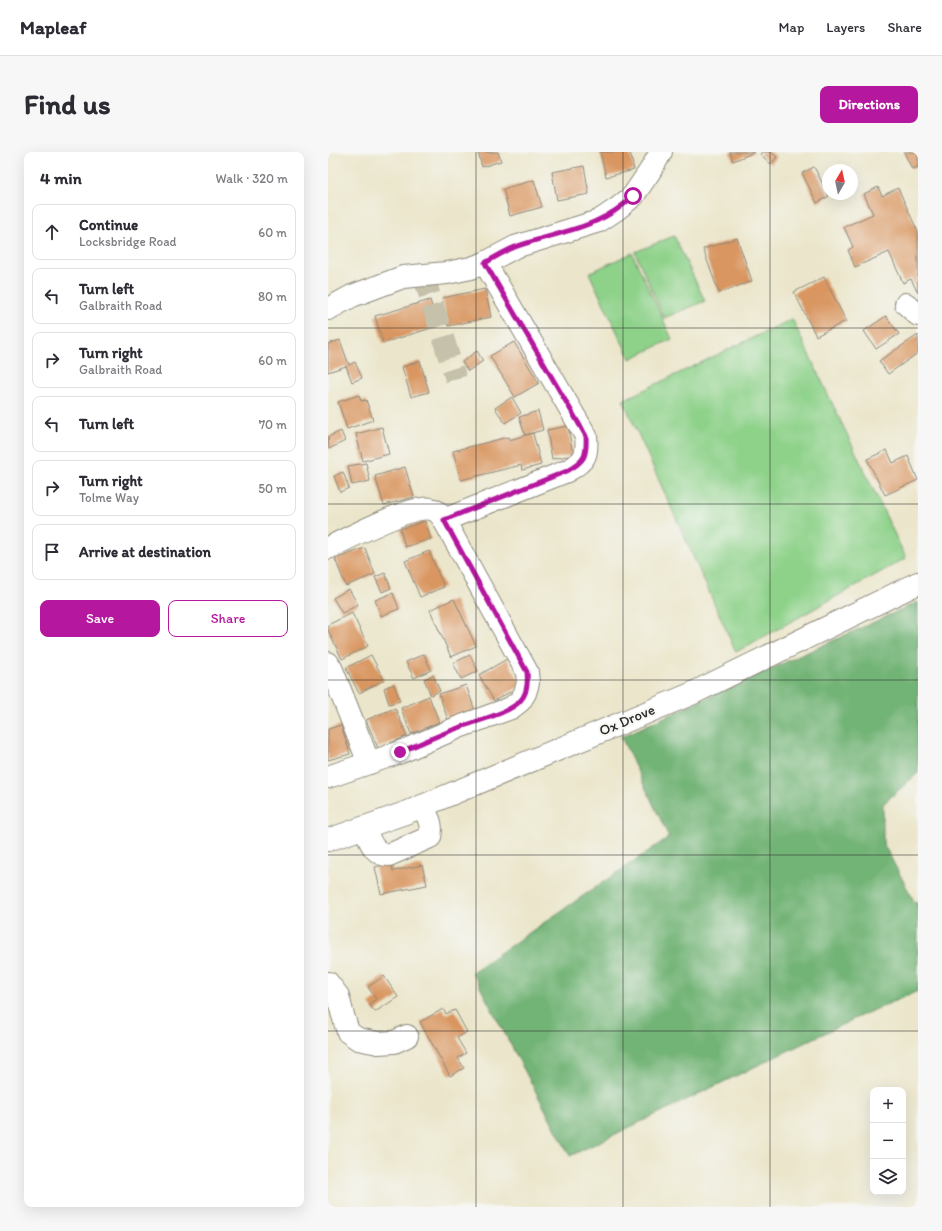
<!DOCTYPE html>
<meta charset="utf-8">
<style>
body{margin:0;font-family:Itim,sans-serif;background:#f7f7f7;color:#2b2b33}
.controls{position:absolute;right:12px;bottom:12px;display:grid;overflow:hidden;border-radius:8px;box-shadow:0 4px 16px #0002}
.controls button{width:36px;height:36px;display:grid;place-items:center;padding:0;border:0;border-bottom:1px solid #e1e1e2;background:#fff;color:#2b2b33;font:20px sans-serif}
.compass{position:absolute;left:494px;top:12px;width:36px;height:36px;border-radius:50%;background:#fff;box-shadow:0 4px 16px #0002;rotate:9deg}
.stop{position:absolute;width:12px;height:12px;margin:-9px;border:3px solid #b5179e;border-radius:50%;background:#fff}
.stop.end{background:#b5179e;border-color:#fff;box-shadow:0 1px 4px #0008}
.list{margin:0;padding:0;list-style:none}
h2{display:flex;justify-content:space-between;align-items:center;height:52px;margin:0;padding:0 16px;font-size:17px}
h2 small{font-size:13px;font-weight:400;color:#7c7c81}
.list li{display:grid;grid-template-columns:26px 1fr auto;gap:12px;align-items:center;box-sizing:border-box;height:56px;margin:0 8px 8px;padding:0 8px;border:1px solid #e1e1e2;border-radius:8px}
.list b{display:block;font-size:15px;white-space:nowrap}
.list p{margin:0;font-size:13px;white-space:nowrap;color:#7c7c81}
.list em{font-size:13px;font-style:normal;color:#7c7c81}
.actions{display:flex;gap:8px;padding:12px 16px}
.actions a{flex:1;padding:9px 0;border:1px solid #b5179e;border-radius:8px;text-align:center;font-size:14px;color:#b5179e}
.actions .main{background:#b5179e;color:#fff}
.icon{flex:none;width:22px;height:22px;fill:none;stroke:currentColor;stroke-width:2;stroke-linecap:round;stroke-linejoin:round}
.map{position:relative;flex:none;width:590px;height:1055px;overflow:hidden;border-radius:8px}
header{display:flex;align-items:center;gap:24px;box-sizing:border-box;height:56px;padding:0 20px;background:#fff;border-bottom:1px solid #e1e1e2}
header strong{font-size:19px}
nav{display:flex;gap:22px;margin-inline-start:auto;font-size:14px}
.intro{display:flex;align-items:center;justify-content:space-between;box-sizing:border-box;height:96px;padding:0 24px}
h1{margin:0;font-size:28px}
.button{padding:10px 18px;border-radius:8px;background:#b5179e;color:#fff;font-size:14px;font-weight:700}
main{display:flex;gap:24px;padding:0 24px}
aside{flex:1;background:#fff;border-radius:8px;box-shadow:0 4px 16px #0002}
.map>svg:first-child{display:block}
.green{fill:#8ed28a;stroke:#5c7e5a}
.forest{fill:#72b476;stroke:#4e7050}
.building{fill:#d99660}
.lines{fill:none;stroke-linecap:round;stroke-linejoin:round}
.minor-tunnel{stroke:#c5c1ab;stroke-width:22;stroke-dasharray:22 11;stroke-linecap:butt}
.minor-casing{stroke:#8b887b;stroke-width:24}
.minor{stroke:#fff;stroke-width:22}
.route{stroke:#b5179e;stroke-width:5}
.grid{fill:none;stroke:#2b2b2b;stroke-width:1;stroke-opacity:0.55}
.labels{text-anchor:middle;dominant-baseline:central;stroke-width:4;stroke-linejoin:round;paint-order:stroke}
.street-label{font-size:15px;fill:#2b2b2b;stroke:#f6f6f2}
</style>
<header>
<strong>Mapleaf</strong>
<nav><a>Map</a><a>Layers</a><a>Share</a></nav>
</header>
<div class="intro"><h1>Find us</h1><a class="button">Directions</a></div>
<main>
<aside>
<h2>4 min<small>Walk · 320 m</small></h2>
<ul class="list">
<li><svg class="icon" aria-label="ahead" viewBox="0 0 24 24"><path d="M12 20V5M6 11l6-6 6 6"/></svg><div><b>Continue</b><p>Locksbridge Road</p></div><em>60 m</em></li>
<li><svg class="icon" aria-label="left" viewBox="0 0 24 24"><path d="M17 20v-9H6M10 6l-5 5 5 5"/></svg><div><b>Turn left</b><p>Galbraith Road</p></div><em>80 m</em></li>
<li><svg class="icon" aria-label="right" viewBox="0 0 24 24"><path d="M7 20v-9h11M14 6l5 5-5 5"/></svg><div><b>Turn right</b><p>Galbraith Road</p></div><em>60 m</em></li>
<li><svg class="icon" aria-label="left" viewBox="0 0 24 24"><path d="M17 20v-9H6M10 6l-5 5 5 5"/></svg><div><b>Turn left</b></div><em>70 m</em></li>
<li><svg class="icon" aria-label="right" viewBox="0 0 24 24"><path d="M7 20v-9h11M14 6l5 5-5 5"/></svg><div><b>Turn right</b><p>Tolme Way</p></div><em>50 m</em></li>
<li><svg class="icon" aria-label="arrive" viewBox="0 0 24 24"><path d="M6 21V4h12l-3 4 3 4H6"/></svg><div><b>Arrive at destination</b></div></li>
</ul>
<div class="actions"><a class="main">Save</a><a>Share</a></div>
</aside>
<div class="map">
<svg width="590" height="1055" viewBox="0 0 590 1055">
<rect width="100%" height="100%" fill="#f6f6f2"/>
<filter id="ink" filterUnits="userSpaceOnUse"><feTurbulence type="fractalNoise" baseFrequency=".025" numOctaves="2"/><feDisplacementMap in="SourceGraphic" scale="8" xChannelSelector="R" yChannelSelector="G"/><feConvolveMatrix kernelMatrix="1 2 1 2 8 2 1 2 1" color-interpolation-filters="sRGB"/></filter>
<filter id="wash" filterUnits="userSpaceOnUse"><feTurbulence type="fractalNoise" baseFrequency=".012" numOctaves="4" result="noise"/><feDisplacementMap in="SourceGraphic" scale="16" xChannelSelector="R" yChannelSelector="G"/><feGaussianBlur stdDeviation="0.9" result="paint"/><feColorMatrix in="noise" values="0 0 0 0 0 0 0 0 0 0 0 0 0 0 0 0 0 1.4 0 .05"/><feComposite in="paint" operator="in"/></filter>
<g filter="url(#wash)">
<rect width="100%" height="100%" fill="#ebe6cb"/>
<!-- green -->
<g class="green">
<path d="M346 84 377 149 336 166 307 100Z"/>
<path d="M304 101 344 187 302 207 261 121Z"/>
<path d="M464 167 578 406 408 500 295 248Z"/>
</g>
<!-- forest -->
<path class="forest" d="M590 450V621L555 652V691L587 751H590V839L530 865 242 1004 144 820 341 685 293 585Z"/>
<g id="blocks">
<!-- building -->
<g class="building">
<path d="M150 0H170L173 9 154 15Z"/>
<path d="M272 0H302L306 18 278 25Z"/>
<path d="M402 0H427L405 9Z"/>
<path d="M434 0H443L449 5 443 12 432 2Z"/>
<path d="M576 0H590V15L584 17Z"/>
<path d="M256 14 261 42 229 48 224 20Z"/>
<path d="M486 15 501 44 489 51 474 21Z"/>
<path d="M206 28 214 55 182 64 175 37Z"/>
<path d="M550 35 554 44 570 36 590 80V141L583 127 575 131 561 100 527 115 520 98 525 95 516 75 545 62 536 42Z"/>
<path d="M409 86 424 129 391 141 375 97Z"/>
<path d="M496 125 518 169 488 184 466 140Z"/>
<path d="M157 137 163 165 120 174 114 146Z"/>
<path d="M102 148 110 174 55 191 47 164Z"/>
<path d="M558 164 571 182 548 197 536 179Z"/>
<path d="M590 183V201L560 222 551 209Z"/>
<path d="M12 188 21 213 27 210 34 226 24 230 18 214 0 220V192Z"/>
<path d="M186 190 211 231 187 245 162 204Z"/>
<path d="M149 199 155 209 140 219 134 210Z"/>
<path d="M92 209 101 240 83 245 74 215Z"/>
<path d="M31 243 33 249 38 248 45 268 19 277 10 250Z"/>
<path d="M184 245 193 261 177 271 167 256Z"/>
<path d="M210 259 215 278 197 283 191 265Z"/>
<path d="M240 274 245 303 224 307 219 278Z"/>
<path d="M54 275 61 302 35 309 28 282Z"/>
<path d="M13 279 17 289 1 297 0 285Z"/>
<path d="M205 281 213 313 194 318 193 313 133 328 125 299 180 285 181 288Z"/>
<path d="M559 298 565 311 580 304 590 328 557 343 539 307Z"/>
<path d="M38 311 42 329 24 333 20 314Z"/>
<path d="M77 315 86 345 56 353 47 324Z"/>
<path d="M15 320 21 336 12 340 6 324Z"/>
<path d="M97 369 103 387 77 395 72 377Z"/>
<path d="M37 396 47 422 18 434 7 407Z"/>
<path d="M101 399 116 435 92 445 77 409Z"/>
<path d="M57 421 63 436 54 440 47 425Z"/>
<path d="M21 437 30 453 14 461 5 446Z"/>
<path d="M65 441 71 457 53 464 47 448Z"/>
<path d="M126 447 148 494 123 505 102 458Z"/>
<path d="M24 461 40 494 14 507 0 478V473Z"/>
<path d="M96 502 103 518 86 526 78 510Z"/>
<path d="M43 503 56 528 31 541 18 516Z"/>
<path d="M142 503 150 519 133 527 125 511Z"/>
<path d="M179 507 194 533 166 549 151 523Z"/>
<path d="M105 523 112 539 103 543 96 527Z"/>
<path d="M66 532 72 549 61 552 56 536Z"/>
<path d="M138 533 147 559 120 568 111 542Z"/>
<path d="M101 544 111 570 83 582 73 556Z"/>
<path d="M67 556 79 584 50 596 38 568Z"/>
<path d="M13 573 22 602 0 608V577Z"/>
<path d="M63 711 65 719 94 713 99 733 53 742 47 715Z"/>
<path d="M56 824 70 845 47 860 41 852 48 847 40 835Z"/>
<path d="M115 857 118 862 127 858 139 880 129 886 138 901 130 906 136 916 122 924 92 870Z"/>
</g>
</g>
</g>
<g filter="url(#ink)">
<use href="#blocks" fill-opacity="0" stroke="#8b887b" stroke-width="1"/>
<g class="lines">
<!-- minor-tunnel -->
<path class="minor-tunnel" d="M95 122 128 227"/>
<!-- minor casing -->
<g class="minor-casing">
<g id="minor">
<path d="M578 152 590 163"/>
<path d="M0 157 24 144 75 125 119 121 143 116 157 111 187 95 271 69 289 57 305 44 322 19 333 0"/>
<path d="M0 396C19 387 84 352 103 357 109 358 113 363 116 368L239 319C257 309 260 304 258 284L157 111"/>
<path d="M0 511 4 518 41 611"/>
<path d="M0 625 73 600 131 575 183 556 192 549 197 541 200 531 199 520 116 368"/>
<path d="M36 676C42 688 45 703 61 703L102 685C105 672 100 665 94 654"/>
<path d="M0 688 80 660 363 542 590 431"/>
<path d="M0 831 10 844 14 860 20 880 30 887 50 891 66 890 79 884"/>
</g>
</g>
<!-- minor -->
<use href="#minor" class="minor"/>
</g>
</g>
<g class="lines" filter="url(#ink)">
<!-- route -->
<path class="route" d="M72 600C92 592 110 583 130 576 147 569 180 562 192 549 200 541 200 530 199 520L116 368 239 319C257 309 259 304 258 284L157 111C167 105 177 99 187 95 230 79 271 78 305 44"/>
</g>
<!-- grid -->
<path class="grid" d="M148 0V1055M295 0V1055M442 0V1055M0 176H590M0 352H590M0 528H590M0 703H590M0 879H590"/>
<g class="labels">
<!-- street labels -->
<g class="street-label">
<text transform="translate(299 568) rotate(-23)">Ox Drove</text>
</g>
</g>
</svg>
<div class="controls">
<button>+</button>
<button>−</button>
<button><svg class="icon" aria-label="layers" viewBox="0 0 24 24"><path d="M12 4l9 5-9 5-9-5zM3 14l9 5 9-5"/></svg></button>
</div>
<svg class="compass" viewBox="-18 -18 36 36"><path d="M0-13l5 13h-10z" fill="#e53935"/><path d="M0 13l5-13h-10z" fill="#7c7c81"/></svg>
<div class="stop" style="left:305px;top:44px"></div>
<div class="stop end" style="left:72px;top:600px"></div>
</div>
</main>
